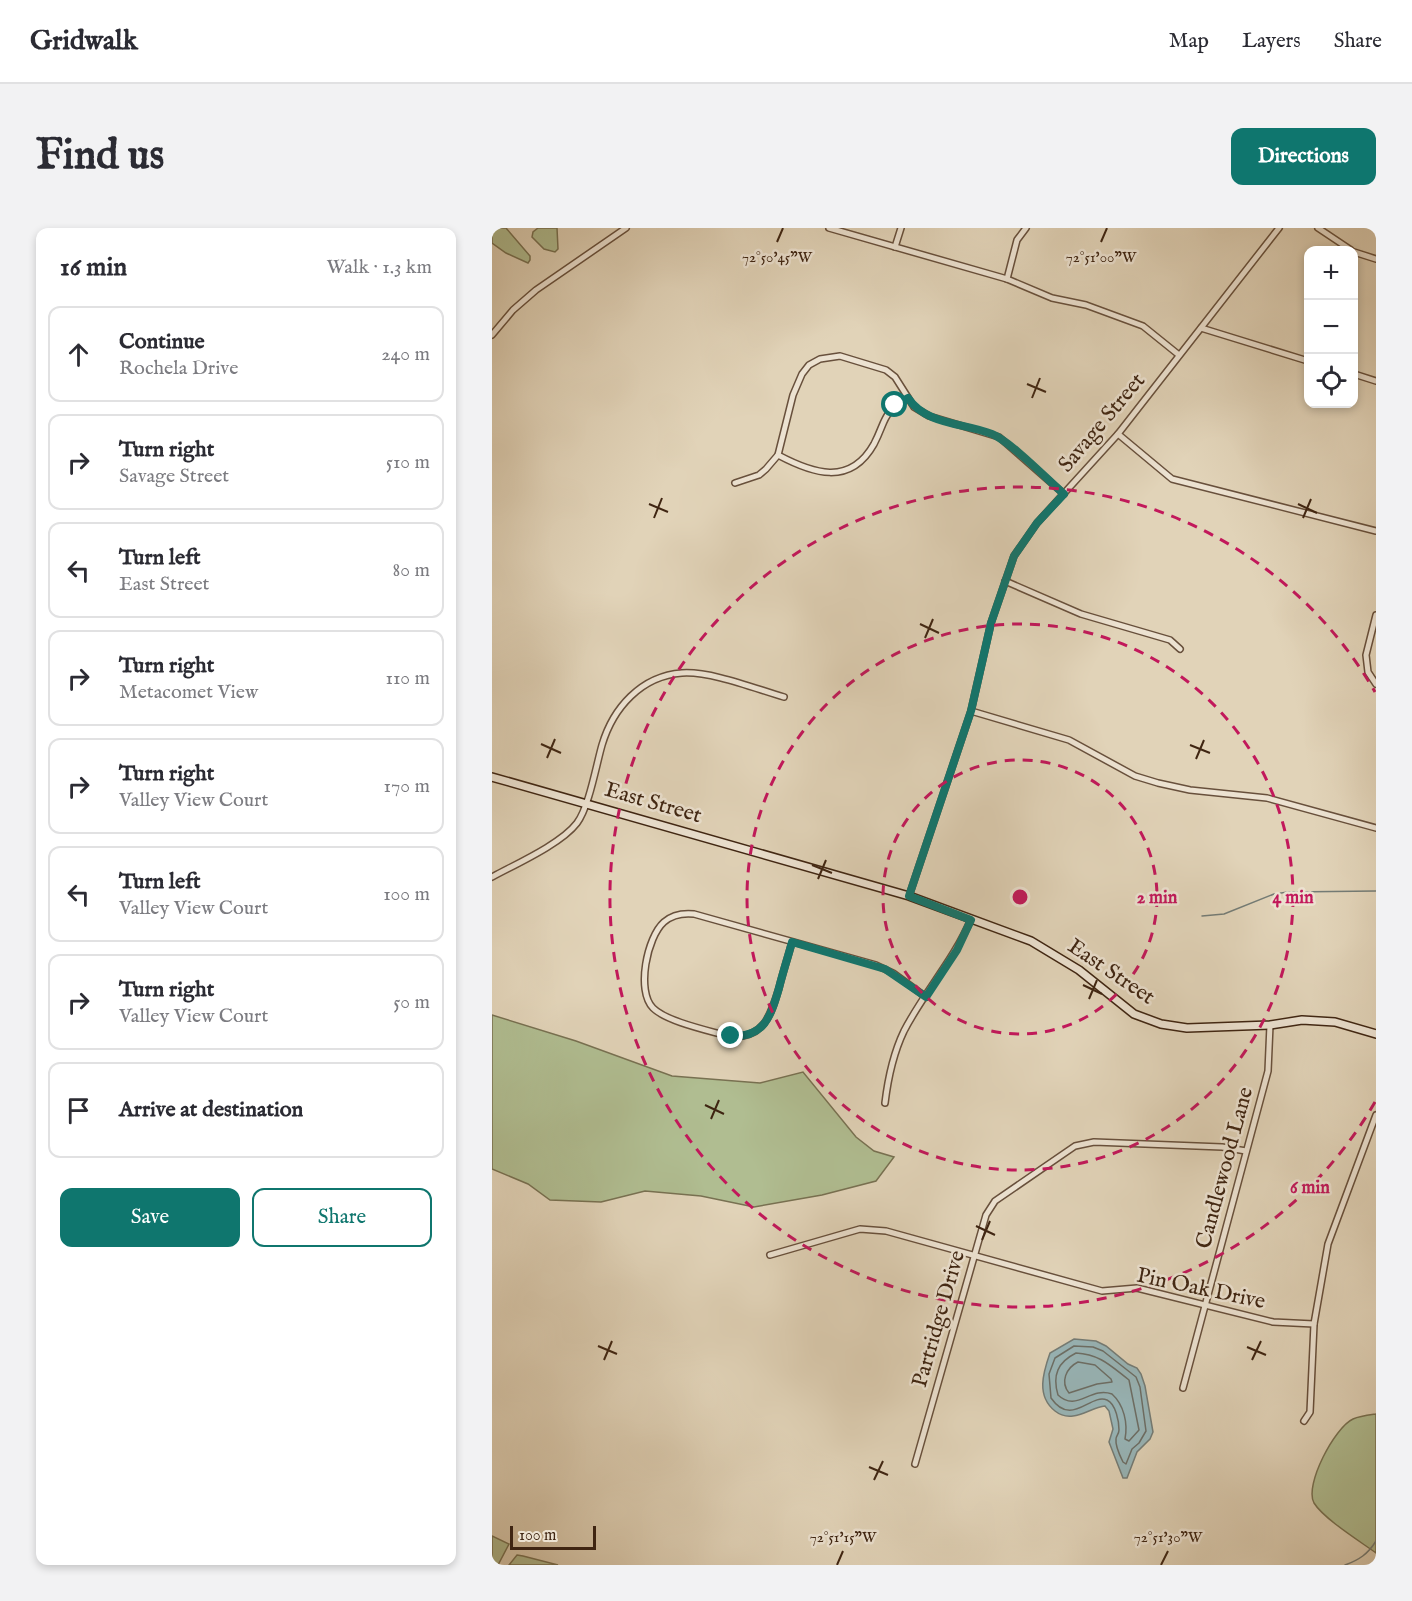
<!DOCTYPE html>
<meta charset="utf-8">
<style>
body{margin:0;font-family:"IM FELL English",serif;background:#f2f2f3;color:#2b2b33}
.controls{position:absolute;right:18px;top:18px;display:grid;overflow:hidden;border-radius:12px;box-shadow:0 3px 9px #0003}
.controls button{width:54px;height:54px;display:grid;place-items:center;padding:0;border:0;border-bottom:2px solid #e1e1e2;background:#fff;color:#2b2b33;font:30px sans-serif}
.scale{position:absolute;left:18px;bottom:15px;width:86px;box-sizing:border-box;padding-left:6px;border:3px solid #3f2512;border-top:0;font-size:16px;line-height:21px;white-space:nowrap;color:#3f2512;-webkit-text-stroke:4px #ece2d1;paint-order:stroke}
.stop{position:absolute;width:18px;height:18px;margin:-14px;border:4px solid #0f766e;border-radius:50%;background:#fff}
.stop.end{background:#0f766e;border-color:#fff;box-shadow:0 2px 6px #0008}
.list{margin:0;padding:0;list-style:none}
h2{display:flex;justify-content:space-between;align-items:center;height:78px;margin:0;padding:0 24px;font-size:26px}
h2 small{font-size:20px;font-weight:400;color:#7c7c81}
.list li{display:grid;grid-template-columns:39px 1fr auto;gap:18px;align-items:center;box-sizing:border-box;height:96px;margin:0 12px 12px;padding:0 12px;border:2px solid #e1e1e2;border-radius:12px}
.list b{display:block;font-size:22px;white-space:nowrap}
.list p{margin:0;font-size:20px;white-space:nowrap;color:#7c7c81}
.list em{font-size:20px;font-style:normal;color:#7c7c81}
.actions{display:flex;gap:12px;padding:18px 24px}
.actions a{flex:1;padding:14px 0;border:2px solid #0f766e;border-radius:12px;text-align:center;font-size:21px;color:#0f766e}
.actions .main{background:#0f766e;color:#fff}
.icon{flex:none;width:33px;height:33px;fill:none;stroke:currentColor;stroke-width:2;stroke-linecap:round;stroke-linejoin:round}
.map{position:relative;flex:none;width:884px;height:1337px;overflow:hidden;border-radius:12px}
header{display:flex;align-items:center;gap:36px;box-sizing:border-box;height:84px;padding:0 30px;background:#fff;border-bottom:2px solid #e1e1e2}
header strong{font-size:28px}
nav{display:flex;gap:33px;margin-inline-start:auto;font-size:21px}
.intro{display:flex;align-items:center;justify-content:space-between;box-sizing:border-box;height:144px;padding:0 36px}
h1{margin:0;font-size:42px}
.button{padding:15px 27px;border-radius:12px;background:#0f766e;color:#fff;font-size:21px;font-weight:700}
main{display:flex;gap:36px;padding:0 36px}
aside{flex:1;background:#fff;border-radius:12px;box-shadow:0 3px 9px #0003}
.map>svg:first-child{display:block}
.green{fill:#b0bd91;stroke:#787152;stroke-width:1.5}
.water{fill:#98b6b9;stroke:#747c76;stroke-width:1.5}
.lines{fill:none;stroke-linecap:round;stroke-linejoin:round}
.shore{stroke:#6c6e66;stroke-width:1.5}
.stream{stroke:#747c76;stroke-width:1.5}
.street-casing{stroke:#68503c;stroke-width:8}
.secondary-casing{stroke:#3f2512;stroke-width:10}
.street{stroke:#ece2d1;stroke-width:5}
.secondary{stroke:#ece2d1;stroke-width:7}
.route{stroke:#0f766e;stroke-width:8}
.ticks{fill:none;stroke:#3f2512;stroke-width:2}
.ring{fill:none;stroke:#c2185b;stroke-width:3;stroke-dasharray:10 8}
.labels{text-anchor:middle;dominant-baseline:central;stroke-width:5;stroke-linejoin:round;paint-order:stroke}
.street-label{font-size:22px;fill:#3f2512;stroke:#ece2d1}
.ticks-label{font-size:15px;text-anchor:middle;fill:#3f2512;stroke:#ece2d1;stroke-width:5;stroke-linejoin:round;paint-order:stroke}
.centre{fill:#c2185b;stroke:#ece2d1;stroke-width:3}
.ring-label{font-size:18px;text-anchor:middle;font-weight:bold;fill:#c2185b;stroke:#ece2d1;stroke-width:5;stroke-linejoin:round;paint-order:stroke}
</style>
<header>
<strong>Gridwalk</strong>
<nav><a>Map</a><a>Layers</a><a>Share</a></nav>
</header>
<div class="intro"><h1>Find us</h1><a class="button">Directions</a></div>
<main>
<aside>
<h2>16 min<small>Walk · 1.3 km</small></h2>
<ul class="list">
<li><svg class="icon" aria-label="ahead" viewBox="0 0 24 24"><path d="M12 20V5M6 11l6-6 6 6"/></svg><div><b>Continue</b><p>Rochela Drive</p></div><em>240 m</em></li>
<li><svg class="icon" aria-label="right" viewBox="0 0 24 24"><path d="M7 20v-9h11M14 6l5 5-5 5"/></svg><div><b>Turn right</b><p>Savage Street</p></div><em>510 m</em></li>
<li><svg class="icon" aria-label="left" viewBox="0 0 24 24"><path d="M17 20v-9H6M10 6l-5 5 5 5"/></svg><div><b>Turn left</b><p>East Street</p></div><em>80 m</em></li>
<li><svg class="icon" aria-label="right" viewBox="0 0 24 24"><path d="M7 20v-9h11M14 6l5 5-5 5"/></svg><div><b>Turn right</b><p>Metacomet View</p></div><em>110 m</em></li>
<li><svg class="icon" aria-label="right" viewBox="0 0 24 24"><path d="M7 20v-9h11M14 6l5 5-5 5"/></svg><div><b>Turn right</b><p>Valley View Court</p></div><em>170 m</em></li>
<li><svg class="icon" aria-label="left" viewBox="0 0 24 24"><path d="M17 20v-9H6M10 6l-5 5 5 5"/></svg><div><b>Turn left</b><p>Valley View Court</p></div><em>100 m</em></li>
<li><svg class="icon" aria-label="right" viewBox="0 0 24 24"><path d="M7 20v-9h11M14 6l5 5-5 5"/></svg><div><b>Turn right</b><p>Valley View Court</p></div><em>50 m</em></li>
<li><svg class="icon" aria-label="arrive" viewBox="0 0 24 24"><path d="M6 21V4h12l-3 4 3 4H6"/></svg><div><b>Arrive at destination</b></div></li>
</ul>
<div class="actions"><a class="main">Save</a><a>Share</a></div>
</aside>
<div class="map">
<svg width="884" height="1337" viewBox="0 0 884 1337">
<rect width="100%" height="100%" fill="#e1d3b8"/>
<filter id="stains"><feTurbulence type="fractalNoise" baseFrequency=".00333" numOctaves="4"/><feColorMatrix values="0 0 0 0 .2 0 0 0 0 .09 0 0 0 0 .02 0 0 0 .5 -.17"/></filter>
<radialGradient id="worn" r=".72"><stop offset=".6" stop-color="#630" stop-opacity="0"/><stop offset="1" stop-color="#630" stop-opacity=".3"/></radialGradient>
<!-- green -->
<g class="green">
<path d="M0 0H14L38 28V32L36 35 14 25 0 15Z"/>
<path d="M46 0H65L66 21 63 24 52 21 40 9 41 4Z"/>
<path d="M0 787 84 813 180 848 268 855 311 844 364 909 382 923 402 929 384 953 330 967 262 979 209 968 153 963 109 974 58 972 36 956 0 941Z"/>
<path d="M884 1186V1325C869 1314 832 1291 822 1275 812 1257 843 1199 861 1191 868 1188 877 1187 884 1186Z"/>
<path d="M0 1308 17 1316 6 1337H0Z"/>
<path d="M25 1327 31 1328 66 1337H17Z"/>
</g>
<!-- water -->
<path class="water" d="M582 1111 604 1113 614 1118 636 1136 645 1140 649 1146 653 1158 661 1204 658 1211 645 1224 635 1250H631L617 1214 621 1201 617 1183 613 1178C602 1179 592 1187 581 1188 574 1189 568 1187 563 1183 544 1168 551 1145 558 1125Z"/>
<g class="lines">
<!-- shore -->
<g class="shore">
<path d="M582 1118 601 1119 611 1123 644 1149 648 1159 654 1203 647 1215 640 1221 634 1236 631 1234C628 1228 623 1218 624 1211 624 1208 627 1206 627 1202 627 1194 624 1176 615 1172 598 1165 580 1200 559 1170L557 1146 563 1130Z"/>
<path d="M584 1125C608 1126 620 1139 637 1152L647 1202 637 1213 633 1211C636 1195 632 1177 620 1166 598 1158 585 1185 566 1167 560 1147 566 1134 584 1125Z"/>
<path d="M586 1134 603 1137 619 1151 620 1154 605 1156 577 1165C568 1154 574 1140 586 1134Z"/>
</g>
<!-- stream -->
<g class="stream">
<path d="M710 688 732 686 782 666 796 664 884 663"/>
<path d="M853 1337C867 1332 876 1326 884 1313"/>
</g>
<!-- street casing -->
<g class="street-casing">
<g id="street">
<path d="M337 0 515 51 560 70 594 77 651 98 687 127"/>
<path d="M826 0 859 22"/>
<path d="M403 19 409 0"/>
<path d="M862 24 884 31"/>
<path d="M515 51 525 12 534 0"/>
<path d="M709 100 816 133"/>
<path d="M0 107 21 82 44 62 134 0"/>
<path d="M862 146 884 153"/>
<path d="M626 206 680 251 884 303"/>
<path d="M286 227C320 245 358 259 382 216 395 191 389 186 416 170"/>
<path d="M243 255 267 247 274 241 286 227 301 167 310 146 317 137 328 131 348 128 394 142 403 149 422 179 437 188 507 209 572 266"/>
<path d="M513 353 589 386 678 412 688 421"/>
<path d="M884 387 874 427 876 444 884 456"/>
<path d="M479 483 577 512 643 548 666 555 698 562 775 570 884 600"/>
<path d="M0 649C24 636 69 616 85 595 97 579 104 538 110 517 121 480 149 448 190 445 219 443 264 461 292 469"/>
<path d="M417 668 479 483 499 395 522 328 545 295 626 206 787 0"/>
<path d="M300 714C296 729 291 744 287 760 279 787 272 810 239 809 219 803 175 794 161 780 144 763 155 709 172 694 180 687 192 685 202 686L384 737 401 745 434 769"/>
<path d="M393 875C396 850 401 826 412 803 432 764 462 732 479 691"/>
<path d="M278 1027 368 1001 394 1003 610 1063 645 1060 781 1094 822 1096"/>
<path d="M691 1160 776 843 778 797"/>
<path d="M812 1193 818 1184 822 1096 836 1016 884 887"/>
<path d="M423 1236 494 987 503 973 583 918 602 914 730 919 754 923"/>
</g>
</g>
<!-- secondary casing -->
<g class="secondary-casing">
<path id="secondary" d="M0 549 417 668 539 713 587 742 642 786 669 796 695 800 778 797 810 792 843 794 884 806"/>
</g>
<!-- street -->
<use href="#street" class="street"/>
<!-- secondary -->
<use href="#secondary" class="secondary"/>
</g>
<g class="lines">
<!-- route -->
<path class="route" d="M239 808C273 810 279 787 287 760 291 744 296 729 300 714L393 741 434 769 465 722 479 692 417 668 479 483 499 395 522 328 545 295 572 266C556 252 518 213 500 206 472 195 434 197 416 170L403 177"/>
</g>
<!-- ticks -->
<path class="ticks" d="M285 14 291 0M609 14 615 0M535 156 554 164M540 170 548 150M157 276 176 284M806 276 825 285M162 290 170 270M811 290 819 271M428 396 447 405M433 410 441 391M49 516 69 525M698 517 718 525M55 530 63 511M704 531 712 512M320 637 340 645M326 651 334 632M591 757 610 766M597 771 605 752M213 877 232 886M219 891 227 872M484 998 503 1007M490 1012 498 993M106 1118 125 1126M755 1119 774 1127M112 1132 120 1113M760 1132 769 1113M377 1239 396 1247M382 1252 391 1233M345 1337 351 1323M669 1337 676 1323"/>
<!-- distance rings -->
<g class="ring">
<circle cx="528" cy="669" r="137"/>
<circle cx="528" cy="669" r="273"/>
<path d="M883 874A410 410 0 1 1 883 464"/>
</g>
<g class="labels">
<!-- street labels -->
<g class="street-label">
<text transform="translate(610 195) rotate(-50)">Savage Street</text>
<text transform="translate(161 575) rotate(16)">East Street</text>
<text transform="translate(619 744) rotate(34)">East Street</text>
<text transform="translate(733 940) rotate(-75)">Candlewood Lane</text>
<text transform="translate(709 1061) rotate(12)">Pin Oak Drive</text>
<text transform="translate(447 1091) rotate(-74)">Partridge Drive</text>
</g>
</g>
<g class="ticks-label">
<text x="285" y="34">72°50'45"W</text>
<text x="609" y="34">72°51'00"W</text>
<text x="351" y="1314">72°51'15"W</text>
<text x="676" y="1314">72°51'30"W</text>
</g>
<circle cx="528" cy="669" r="9" class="centre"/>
<g class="ring-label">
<text x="665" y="675">2 min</text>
<text x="801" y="675">4 min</text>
<text x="818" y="965">6 min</text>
</g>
<rect width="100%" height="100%" filter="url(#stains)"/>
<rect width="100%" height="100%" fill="url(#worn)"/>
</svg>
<div class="controls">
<button>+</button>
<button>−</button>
<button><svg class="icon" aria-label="locate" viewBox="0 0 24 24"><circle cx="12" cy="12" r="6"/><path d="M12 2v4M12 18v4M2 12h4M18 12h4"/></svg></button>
</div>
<div class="scale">100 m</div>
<div class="stop" style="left:403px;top:177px"></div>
<div class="stop end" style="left:239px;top:808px"></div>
</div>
</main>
